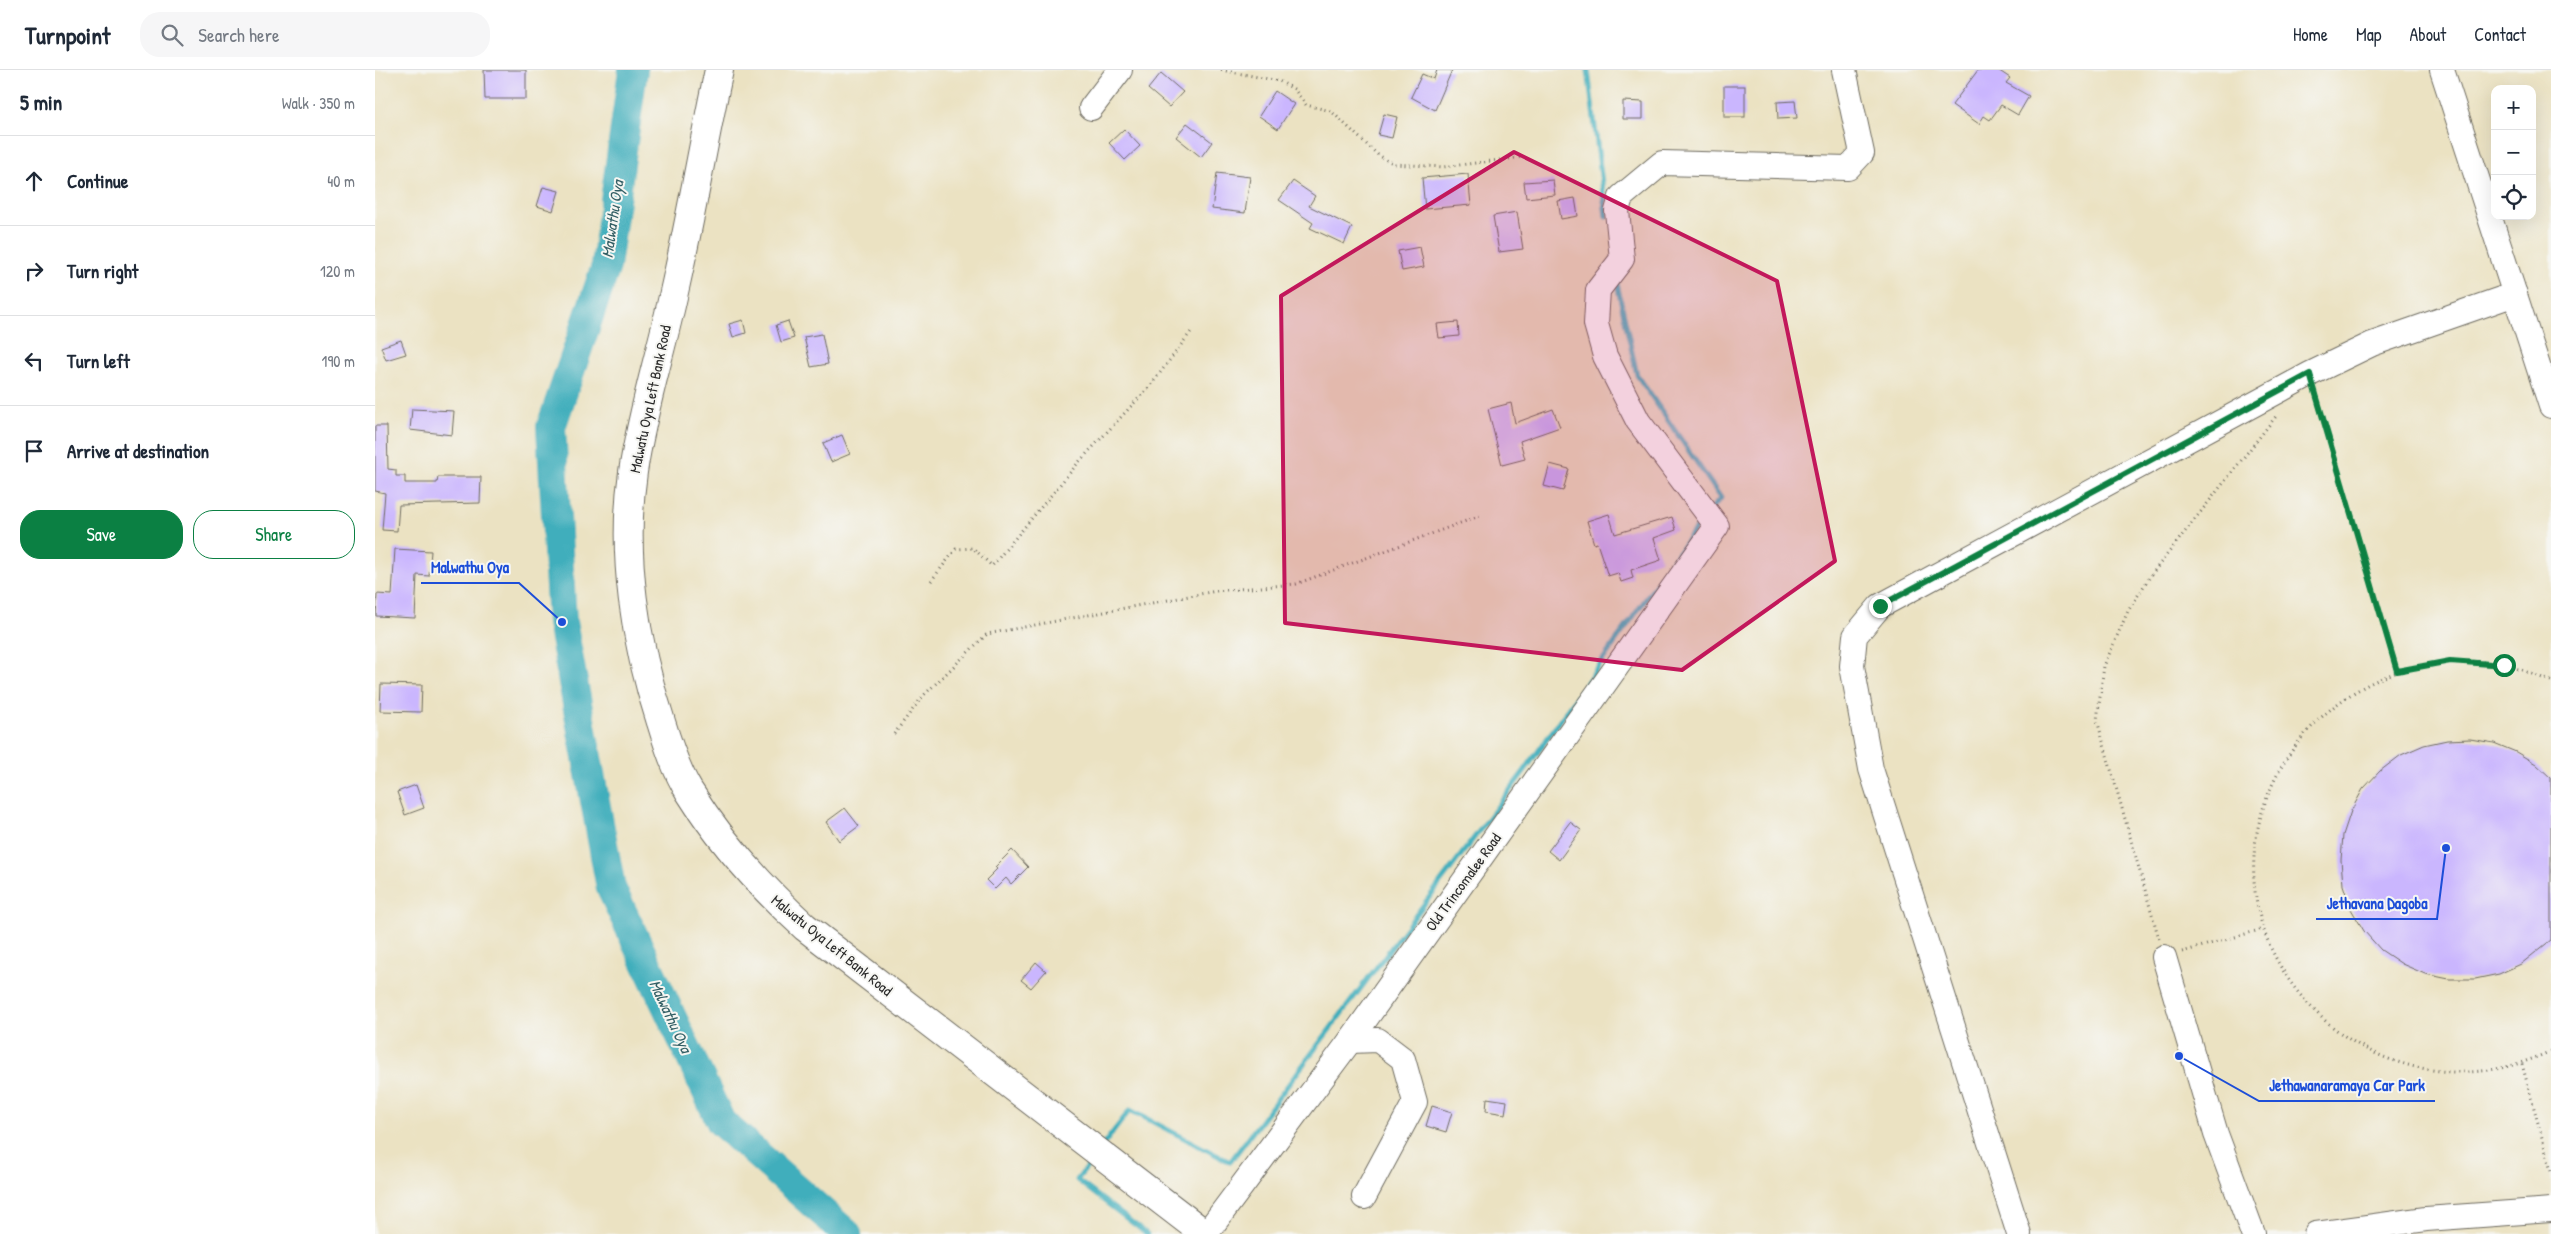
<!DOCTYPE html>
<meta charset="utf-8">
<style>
body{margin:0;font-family:"Patrick Hand",sans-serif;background:#f6f6f7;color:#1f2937}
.controls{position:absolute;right:15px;top:15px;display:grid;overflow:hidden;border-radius:10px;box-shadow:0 5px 20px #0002}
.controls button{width:45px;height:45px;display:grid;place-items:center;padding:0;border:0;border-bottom:1px solid #e0e1e3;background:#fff;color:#1f2937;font:25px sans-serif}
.stop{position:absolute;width:15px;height:15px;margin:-11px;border:4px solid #0b8043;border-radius:50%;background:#fff}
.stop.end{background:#0b8043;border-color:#fff;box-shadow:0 1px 5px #0008}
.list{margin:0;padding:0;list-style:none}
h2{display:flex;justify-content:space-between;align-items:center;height:65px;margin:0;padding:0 20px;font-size:21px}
h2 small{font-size:16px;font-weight:400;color:#747a83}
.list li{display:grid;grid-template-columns:32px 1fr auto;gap:15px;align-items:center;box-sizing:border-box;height:90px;padding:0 20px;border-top:1px solid #e0e1e3}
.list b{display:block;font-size:19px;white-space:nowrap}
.list em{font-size:16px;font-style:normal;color:#747a83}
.actions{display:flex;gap:10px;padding:15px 20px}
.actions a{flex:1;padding:11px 0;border:1px solid #0b8043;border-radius:20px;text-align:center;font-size:18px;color:#0b8043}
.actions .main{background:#0b8043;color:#fff}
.icon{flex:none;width:28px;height:28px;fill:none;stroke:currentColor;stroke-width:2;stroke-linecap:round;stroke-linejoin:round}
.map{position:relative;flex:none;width:2176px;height:1164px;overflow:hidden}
header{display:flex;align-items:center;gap:30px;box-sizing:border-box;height:70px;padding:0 25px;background:#fff;border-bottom:1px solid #e0e1e3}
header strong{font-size:24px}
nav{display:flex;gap:28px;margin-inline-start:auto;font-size:18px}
.search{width:350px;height:45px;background:#f6f6f7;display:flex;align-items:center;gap:12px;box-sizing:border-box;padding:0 18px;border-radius:20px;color:#747a83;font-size:19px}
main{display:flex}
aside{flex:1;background:#fff}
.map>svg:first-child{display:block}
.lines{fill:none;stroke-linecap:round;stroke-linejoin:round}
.stream{stroke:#3faebc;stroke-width:5}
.river{stroke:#3faebc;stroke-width:30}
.building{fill:#cab6fe}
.minor-casing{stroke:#6e6b60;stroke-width:26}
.major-casing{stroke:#6e6b60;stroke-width:30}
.path{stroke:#6e6b60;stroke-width:3;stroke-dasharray:1 4;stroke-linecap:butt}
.minor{stroke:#fff;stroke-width:24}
.major{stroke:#fff;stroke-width:28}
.route{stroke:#0b8043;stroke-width:6}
.marked{fill:#c2185b;fill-opacity:0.2;stroke:#c2185b;stroke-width:4;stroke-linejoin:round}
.labels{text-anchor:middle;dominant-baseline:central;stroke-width:4;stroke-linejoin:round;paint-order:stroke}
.street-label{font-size:15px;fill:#2b2b2b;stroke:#f6f6f2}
.water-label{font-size:16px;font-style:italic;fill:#335f65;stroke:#f6f6f2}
.leader{fill:none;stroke:#1d4ed8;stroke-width:2}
.callout-dot{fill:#1d4ed8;stroke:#f6f6f2;stroke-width:2}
.callout-label{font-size:16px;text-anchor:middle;font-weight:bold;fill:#1d4ed8;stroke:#f6f6f2;stroke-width:4;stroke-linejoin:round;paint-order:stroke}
</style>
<header>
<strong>Turnpoint</strong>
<div class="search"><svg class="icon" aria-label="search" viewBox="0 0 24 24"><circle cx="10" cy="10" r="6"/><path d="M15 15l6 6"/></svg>Search here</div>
<nav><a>Home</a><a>Map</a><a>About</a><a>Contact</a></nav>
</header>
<main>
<aside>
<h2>5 min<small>Walk · 350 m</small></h2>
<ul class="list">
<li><svg class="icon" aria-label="ahead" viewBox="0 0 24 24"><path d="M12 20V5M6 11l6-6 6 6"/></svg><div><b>Continue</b></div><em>40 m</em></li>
<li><svg class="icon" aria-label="right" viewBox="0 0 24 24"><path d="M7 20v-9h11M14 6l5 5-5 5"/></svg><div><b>Turn right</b></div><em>120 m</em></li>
<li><svg class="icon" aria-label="left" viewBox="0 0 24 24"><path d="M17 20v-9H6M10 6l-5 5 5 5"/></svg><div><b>Turn left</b></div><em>190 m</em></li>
<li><svg class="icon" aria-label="arrive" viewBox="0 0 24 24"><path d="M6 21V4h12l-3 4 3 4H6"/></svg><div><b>Arrive at destination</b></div></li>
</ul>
<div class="actions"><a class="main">Save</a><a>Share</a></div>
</aside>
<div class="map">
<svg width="2176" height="1164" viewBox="0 0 2176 1164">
<rect width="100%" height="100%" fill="#f6f6f2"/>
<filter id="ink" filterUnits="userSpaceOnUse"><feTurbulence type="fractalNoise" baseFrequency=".02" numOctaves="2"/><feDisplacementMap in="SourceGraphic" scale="10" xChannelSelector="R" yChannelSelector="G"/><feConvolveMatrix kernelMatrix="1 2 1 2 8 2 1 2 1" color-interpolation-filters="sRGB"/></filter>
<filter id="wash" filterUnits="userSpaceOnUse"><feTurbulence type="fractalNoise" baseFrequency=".0096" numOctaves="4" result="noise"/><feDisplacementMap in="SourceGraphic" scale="20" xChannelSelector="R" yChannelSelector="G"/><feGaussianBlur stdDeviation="1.12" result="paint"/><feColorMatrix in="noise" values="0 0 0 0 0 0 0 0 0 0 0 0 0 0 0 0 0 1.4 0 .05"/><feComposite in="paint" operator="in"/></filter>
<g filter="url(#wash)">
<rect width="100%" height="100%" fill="#ebe2c2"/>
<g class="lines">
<!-- stream -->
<g class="stream">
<path d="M1213 0 1231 146"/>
<path d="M1241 209 1262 305 1346 428 1337 438"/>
<path d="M728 1075 755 1040 855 1092 1150 700 1328 448"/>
<path d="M719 1088 702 1110 772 1164"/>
</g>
<!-- river -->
<path class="river" d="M258 0 231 196 176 357 187 552 236 818 346 1052 472 1164"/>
</g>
<g id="blocks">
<!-- building -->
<g class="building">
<path d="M109 0H151V29H110Z"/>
<path d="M1062 0H1077L1060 40 1036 27 1047 4 1059 9Z"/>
<path d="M1603 0H1623L1635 8 1631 13 1654 26 1643 45 1626 35 1615 50 1609 46 1604 54 1577 35Z"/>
<path d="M786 3 808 22 794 37 773 19Z"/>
<rect x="1349" y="16" width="21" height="31"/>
<path d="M900 21 919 34 903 59 884 46Z"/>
<path d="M1248 31 1268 32V49H1248Z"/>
<path d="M1420 31 1422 48 1403 49 1402 32Z"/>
<path d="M1009 44 1022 47 1017 68 1003 65Z"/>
<path d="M812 53 837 72 826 87 801 67Z"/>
<path d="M749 59 765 76 750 90 734 73Z"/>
<path d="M842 103 875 107 870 143 837 139Z"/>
<path d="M1093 104 1096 135 1050 139 1047 108Z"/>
<path d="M1178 110 1180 125 1151 128 1149 112Z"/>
<path d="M918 111 940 126 934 136 977 157 969 174 935 158 938 153 904 130Z"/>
<path d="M168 117 184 121 178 141 162 136Z"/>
<path d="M1200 128 1203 146 1186 149 1183 131Z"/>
<path d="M1142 142 1148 179 1124 182 1118 146Z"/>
<path d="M1045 177 1049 197 1027 201 1023 181Z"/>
<path d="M368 250 371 263 358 267 354 254Z"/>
<path d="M413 251 419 268 406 272 401 255Z"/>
<path d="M1083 252 1084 266 1064 268 1062 254Z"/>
<path d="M447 264 453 294 436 297 429 267Z"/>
<path d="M26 270 31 284 11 290 6 277Z"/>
<path d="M1136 333 1140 353 1178 339 1185 357 1145 371 1150 389 1127 395 1113 339Z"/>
<path d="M37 339 79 341 77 365 35 360Z"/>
<path d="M0 356H12L13 399 21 400V406H30V413H62L63 407H106L105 433 24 435 22 461 7 460 10 423 0 421Z"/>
<path d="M467 365 475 384 456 392 448 373Z"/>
<path d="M1175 394 1194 399 1188 421 1169 416Z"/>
<path d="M1234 444 1240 464 1297 447 1301 460 1279 468 1286 490 1256 500 1258 508 1246 512 1243 503 1233 506 1222 473 1219 474 1212 451Z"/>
<path d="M20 479 56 481 54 506 42 505 40 548 1 546 2 524 17 525Z"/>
<path d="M6 614 47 615 46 642 5 641Z"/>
<path d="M2095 669 2119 673 2141 682 2161 694 2176 708V870L2146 894 2124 904 2100 909H2074L2050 904 2027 894 2006 880 1989 861 1976 839 1968 815 1966 790 1968 765 1976 741 1988 719 2005 701 2026 685 2049 675 2072 670Z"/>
<path d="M41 715 49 738 30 745 22 722Z"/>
<path d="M470 738 484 756 464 771 451 752Z"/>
<path d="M1195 752 1206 760 1184 790 1173 781Z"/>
<path d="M637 780 653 797 636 814 631 808 620 819 611 810 622 799 620 797Z"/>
<path d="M661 892 671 901 656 918 646 910Z"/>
<path d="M1112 1028 1132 1031 1130 1044 1111 1041Z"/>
<path d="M1057 1036 1077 1042 1071 1062 1051 1056Z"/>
</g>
</g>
</g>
<g filter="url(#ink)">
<use href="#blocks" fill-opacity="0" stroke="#6e6b60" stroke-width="1"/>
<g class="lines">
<!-- minor casing -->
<g class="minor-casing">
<g id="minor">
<path d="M2067 0 2176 336"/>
<path d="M716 38 745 0"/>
<path d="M1789 887 1841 1064 1878 1164"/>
<path d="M975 971 1003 970 1028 989 1040 1032 989 1127"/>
<path d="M831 1164 975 971 1342 456 1263 351 1230 286 1221 254 1223 220 1247 189 1242 141 1246 127 1287 93 1473 98 1487 83 1469 0"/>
<path d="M1644 1164 1496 699 1477 596 1480 566 1505 536 1935 304 1997 274 2140 224"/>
<path d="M1941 1164 2051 1149 2176 1140"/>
</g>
</g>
<!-- major casing -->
<g class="major-casing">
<path id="major" d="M344 0C328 74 316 148 299 222 286 282 267 341 258 402 246 485 260 573 286 652 293 675 301 700 314 721 346 772 386 817 430 857L830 1164"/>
</g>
<!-- path -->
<g class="path">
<path d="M846 0 904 11 919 19 931 35 956 41 1003 85 1019 94 1068 97 1149 87"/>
<path d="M1941 323 2022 601"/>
<path d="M556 511 581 479 598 478 617 496 703 393 776 315 818 259"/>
<path d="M2176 611C2161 606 2144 598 2128 595 1940 561 1801 776 1927 927 1951 955 1979 976 2014 989 2070 1009 2122 1006 2176 981"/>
<path d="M519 664 548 626 612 564 841 521 921 514 1107 445"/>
<path d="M1784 869 1722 650 1729 596 1753 541 1776 505 1902 345"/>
<path d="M1807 882 1888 859"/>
<path d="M2147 994 2176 1101"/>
</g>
<!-- minor -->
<use href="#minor" class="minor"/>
<!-- major -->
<use href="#major" class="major"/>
</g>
</g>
<g class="lines" filter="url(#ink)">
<!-- route -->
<path class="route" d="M1505 536 1935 304 2022 601 2075 591 2129 595"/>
</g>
<!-- marked area -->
<path class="marked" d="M1139 82 1402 211 1460 491 1307 600 910 553 906 226Z"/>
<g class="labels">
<!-- street labels -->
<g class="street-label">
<text transform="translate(275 329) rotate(-78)">Malwatu Oya Left Bank Road</text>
<text transform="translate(1088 812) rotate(-54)">Old Trincomalee Road</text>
<text transform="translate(457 875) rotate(39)">Malwatu Oya Left Bank Road</text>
</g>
<!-- water labels -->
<g class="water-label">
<text transform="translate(237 149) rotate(-82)">Malwathu Oya</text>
<text transform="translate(296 946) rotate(65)">Malwathu Oya</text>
</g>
</g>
<!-- callouts -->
<path class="leader" d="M187 552L144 513H46M2071 778L2062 849H1941M1804 986L1884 1031H2060"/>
<g class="callout-dot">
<circle cx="187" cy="552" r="5"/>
<circle cx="2071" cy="778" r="5"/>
<circle cx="1804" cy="986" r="5"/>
</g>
<g class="callout-label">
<text x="95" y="503">Malwathu Oya</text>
<text x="2002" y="839">Jethavana Dagoba</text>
<text x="1972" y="1021">Jethawanaramaya Car Park</text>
</g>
</svg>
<div class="controls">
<button>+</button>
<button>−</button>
<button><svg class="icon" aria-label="locate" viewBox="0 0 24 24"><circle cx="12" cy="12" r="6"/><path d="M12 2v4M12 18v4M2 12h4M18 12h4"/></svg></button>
</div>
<div class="stop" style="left:2129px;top:595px"></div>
<div class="stop end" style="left:1505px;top:536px"></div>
</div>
</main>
